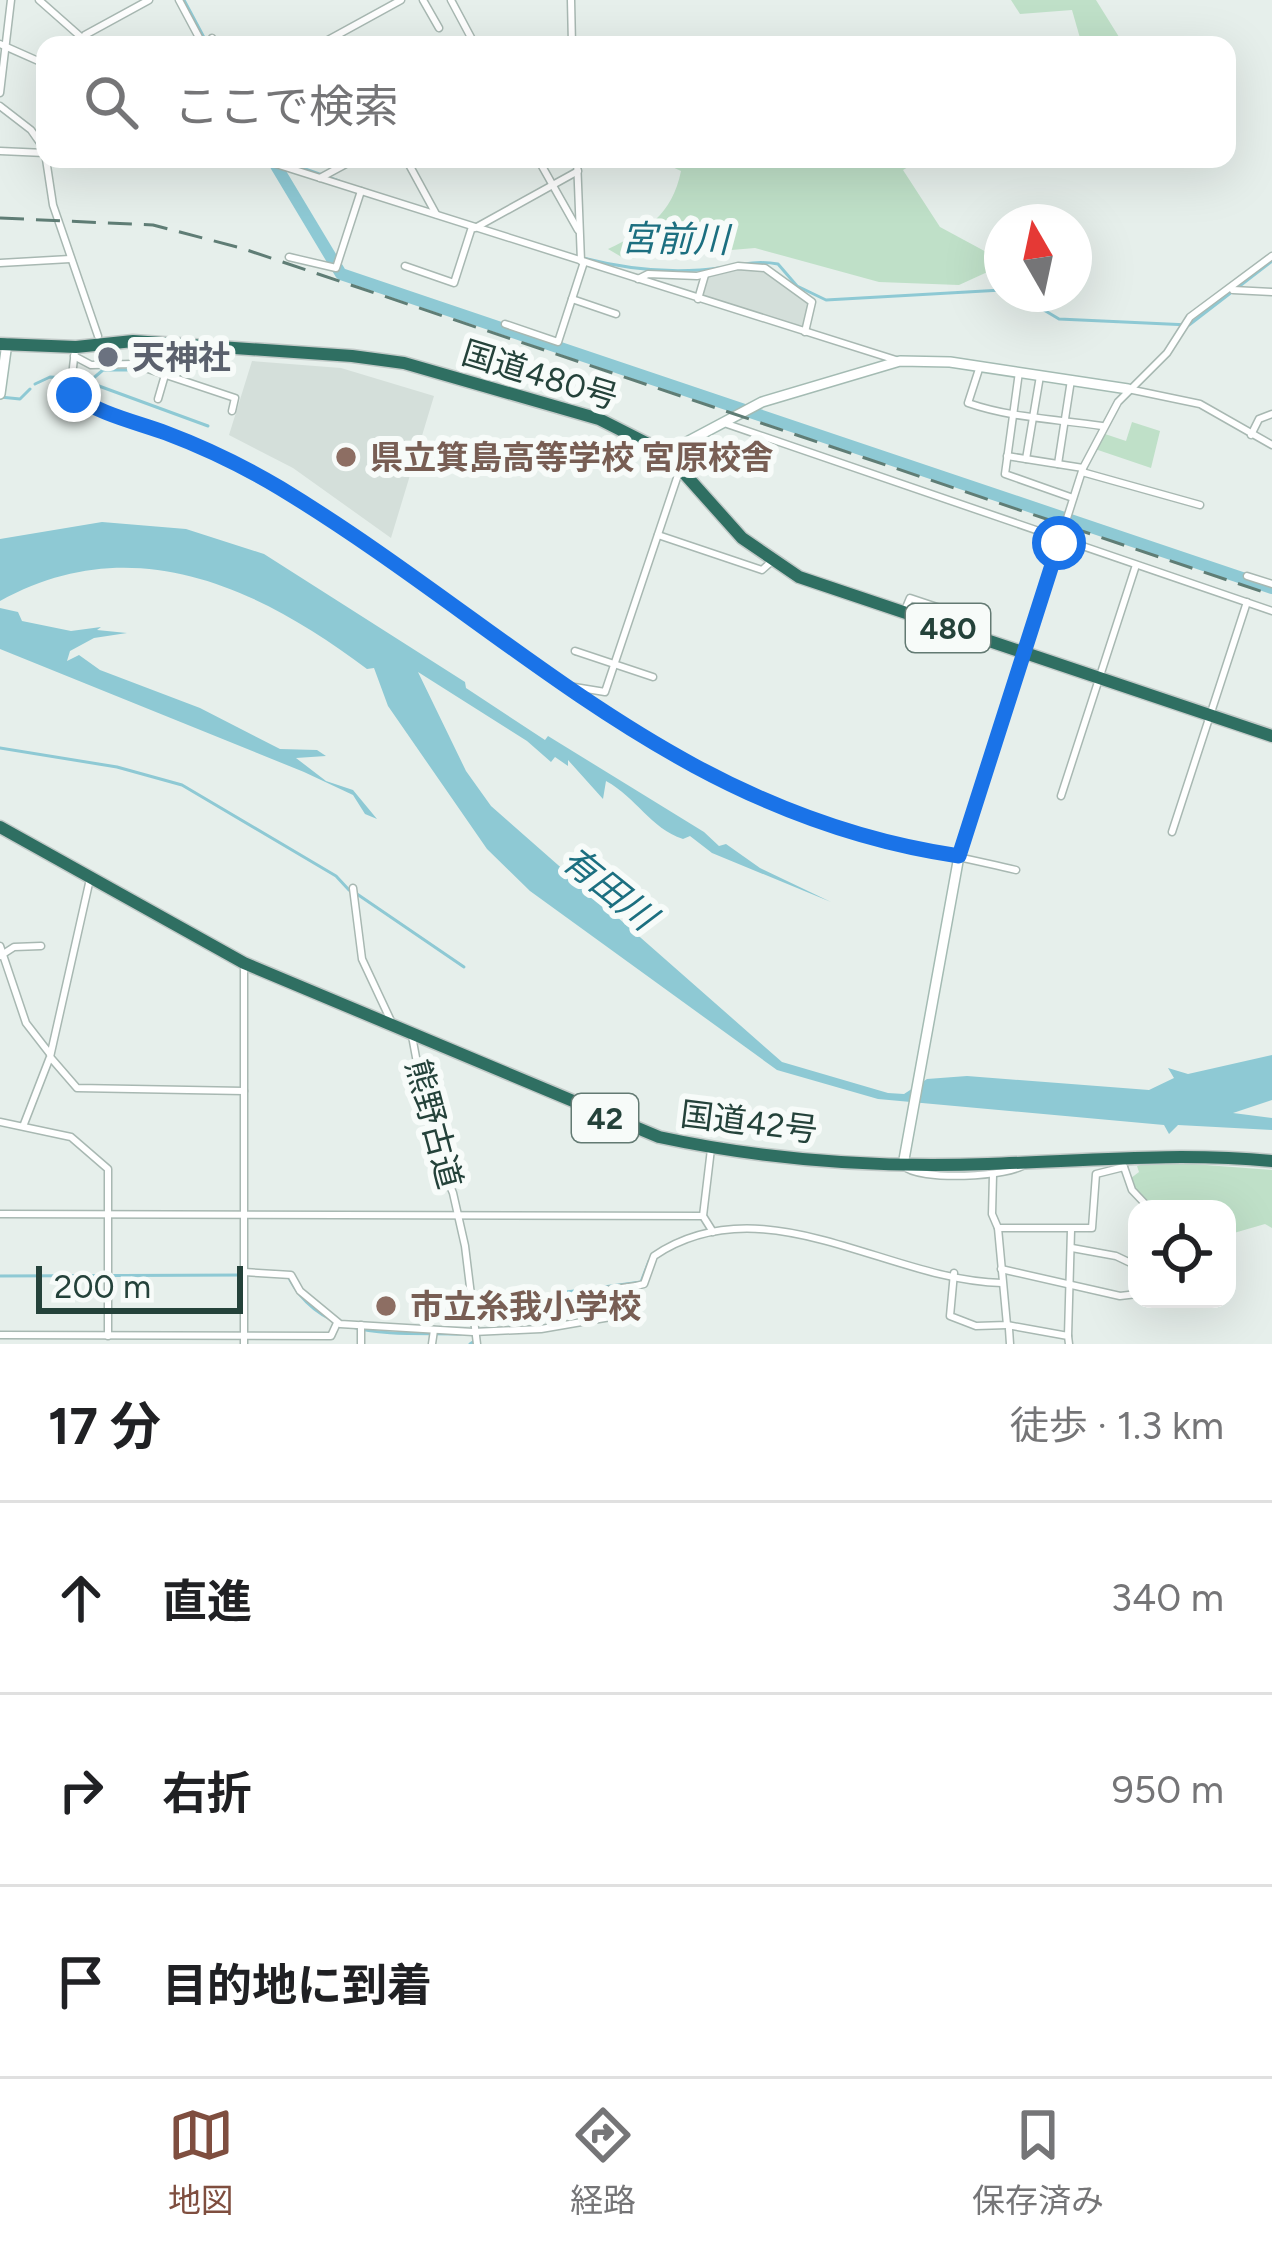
<!DOCTYPE html>
<html lang="ja">
<meta charset="utf-8">
<style>
body{margin:0;font-family:Figtree,"Noto Sans JP",sans-serif;background:#f2f2f2;color:#202124}
.controls{position:absolute;right:36px;bottom:36px;display:grid;overflow:hidden;border-radius:24px;box-shadow:0 12px 48px #0002}
.controls button{width:108px;height:108px;display:grid;place-items:center;padding:0;border:0;border-bottom:3px solid #e0e0e0;background:#fff;color:#202124;font:60px sans-serif}
.compass{position:absolute;left:984px;top:204px;width:108px;height:108px;border-radius:50%;background:#fff;box-shadow:0 12px 48px #0002;rotate:351deg}
.scale{position:absolute;left:36px;bottom:30px;width:207px;box-sizing:border-box;padding-left:12px;border:6px solid #24423a;border-top:0;font-size:33px;line-height:42px;white-space:nowrap;color:#24423a;-webkit-text-stroke:9px #f7fbf9;paint-order:stroke}
.stop{position:absolute;width:36px;height:36px;margin:-27px;border:9px solid #1a73e8;border-radius:50%;background:#fff}
.stop.end{background:#1a73e8;border-color:#fff;box-shadow:0 3px 12px #0008}
.list{margin:0;padding:0;list-style:none}
h2{display:flex;justify-content:space-between;align-items:center;height:156px;margin:0;padding:0 48px;font-size:51px}
h2 small{font-size:39px;font-weight:400;color:#757577}
.list li{display:grid;grid-template-columns:78px 1fr auto;gap:36px;align-items:center;box-sizing:border-box;height:192px;padding:0 48px;border-top:3px solid #e0e0e0}
.list b{display:block;font-size:45px;white-space:nowrap}
.list em{font-size:39px;font-style:normal;color:#757577}
.icon{flex:none;width:66px;height:66px;fill:none;stroke:currentColor;stroke-width:2;stroke-linecap:round;stroke-linejoin:round}
.map{position:relative;flex:none;width:1272px;height:1344px;overflow:hidden}
.search{position:absolute;background:#fff;box-shadow:0 12px 48px #0002;left:36px;right:36px;top:36px;height:132px;display:flex;align-items:center;gap:30px;box-sizing:border-box;padding:0 42px;border-radius:24px;color:#757577;font-size:45px}
.sheet{height:732px;background:#fff}
nav{display:flex;justify-content:space-around;align-items:center;box-sizing:border-box;height:168px;border-top:3px solid #e0e0e0;background:#fff;font-size:33px;color:#757577}
nav a{display:grid;justify-items:center;gap:6px}
nav .on{color:#7f4e3f}
.map>svg:first-child{display:block}
.built{fill:#d4dfda}
.green{fill:#bfe0c8}
.water{fill:#8ec9d4}
.lines{fill:none;stroke-linecap:round;stroke-linejoin:round}
.stream{stroke:#8ec9d4;stroke-width:3}
.river{stroke:#8ec9d4;stroke-width:12}
.street-casing{stroke:#a8b8b2;stroke-width:9}
.secondary-casing{stroke:#a4bbb3;stroke-width:12}
.highway-casing{stroke:#c2cac8;stroke-width:15}
.street{stroke:#fff;stroke-width:6}
.secondary{stroke:#fff;stroke-width:9}
.highway{stroke:#2f6f62;stroke-width:12}
.rail{stroke:#5f7d75;stroke-width:3;stroke-dasharray:24 12;stroke-linecap:butt}
.route{stroke:#1a73e8;stroke-width:15}
.worship-dot{fill:#6b7280;stroke:#f7fbf9;stroke-width:4.5}
.education-dot{fill:#8d6e63;stroke:#f7fbf9;stroke-width:4.5}
.labels{text-anchor:middle;dominant-baseline:central;stroke-width:12;stroke-linejoin:round;paint-order:stroke}
.shield{fill:#f7fbf9;stroke:#637a73;stroke-width:3}
.shield-label{font-size:30px;font-weight:bold;fill:#24423a}
.worship-label{font-size:33px;font-weight:bold;fill:#5b616d;stroke:#f7fbf9;text-anchor:start}
.street-label{font-size:33px;fill:#24423a;stroke:#f7fbf9}
.education-label{font-size:33px;font-weight:bold;fill:#785e54;stroke:#f7fbf9;text-anchor:start}
.water-label{font-size:36px;font-style:italic;fill:#1c6f80;stroke:#f7fbf9}
</style>
<div class="map">
<svg width="1272" height="1344" viewBox="0 0 1272 1344">
<rect width="100%" height="100%" fill="#e6efeb"/>
<!-- built -->
<g class="built">
<path d="M732 268 766 270 809 301 804 327 701 297 708 276Z"/>
<path d="M252 361 341 368 434 396 391 538 293 468 229 435Z"/>
</g>
<!-- green -->
<g class="green">
<path d="M1011 0H1096L1124 45H1082L1072 10 1020 14Z"/>
<path d="M655 159H794L827 168 870 159H922L903 170 940 227 990 254 994 269 959 285 879 282 755 248 625 259 608 249C646 231 672 215 681 171Z"/>
<path d="M1132 422 1160 431 1151 468 1095 449 1102 433 1126 441Z"/>
<path d="M1153 1161 1272 1170V1228L1265 1224 1227 1235V1209H1156L1136 1191 1131 1178 1139 1172 1137 1166Z"/>
</g>
<!-- water -->
<g class="water">
<path d="M102 522 186 529 264 554 465 682 466 688 545 740 548 736 704 832 719 846 726 844 760 868 831 902 712 853 690 836 683 839C650 828 637 798 606 781L603 799 568 760V766L555 757 551 762 527 741 418 672 466 771 491 806 782 1062 888 1093 904 1094 927 1079 967 1076 1149 1090 1174 1078 1168 1068 1188 1074 1272 1055V1100L1233 1113 1272 1118V1130L1178 1125 1169 1134 1164 1125 878 1099 777 1070 530 891 487 849 388 706 374 668 367 669C257 586 131 528 0 601V539Z"/>
<path d="M0 608 18 612 22 621 71 631 101 627 97 630 127 633 94 638 70 651 67 661 79 655 100 670 200 708 280 749 317 750 326 756 296 758 326 781 353 790 377 819 365 814 353 795 304 772 0 649Z"/>
</g>
<g class="lines">
<!-- stream -->
<g class="stream">
<path d="M184 0 208 45"/>
<path d="M277 159 339 181"/>
<path d="M583 258C622 268 659 273 700 270 728 269 748 259 778 264L797 286 826 300 1002 290"/>
<path d="M1017 294 1059 319 1189 325 1272 261"/>
<path d="M90 381 103 370H138"/>
<path d="M88 382 208 426"/>
<path d="M35 384 50 377 67 378"/>
<path d="M0 397 20 399 30 389"/>
<path d="M0 748 117 767 182 785 336 876 349 890"/>
<path d="M357 894 464 967"/>
<path d="M0 1276 244 1275"/>
<path d="M289 1278C323 1343 396 1332 461 1334"/>
<path d="M505 1329 556 1308 559 1293 641 1282 649 1261"/>
<path d="M470 1344 473 1342"/>
</g>
<!-- river -->
<path class="river" d="M272 159 341 274 1272 588"/>
<!-- street casing -->
<g class="street-casing">
<g id="street">
<path d="M39 0 90 45"/>
<path d="M179 0 203 45"/>
<path d="M423 0 439 28"/>
<path d="M451 0 475 45"/>
<path d="M571 0 572 45"/>
<path d="M212 38 216 45"/>
<path d="M0 44 45 64"/>
<path d="M78 45 85 35 149 0"/>
<path d="M319 45 401 0"/>
<path d="M0 93 11 0"/>
<path d="M0 106 31 130 45 150"/>
<path d="M0 151 45 153"/>
<path d="M46 159 53 205 98 336"/>
<path d="M260 159 896 360"/>
<path d="M406 159 436 214"/>
<path d="M538 159 578 230"/>
<path d="M577 159 581 261"/>
<path d="M320 178 355 159"/>
<path d="M475 228 578 171"/>
<path d="M289 257 336 268 361 191"/>
<path d="M0 263 70 259"/>
<path d="M405 266 454 283 472 227"/>
<path d="M638 279 648 274 697 276 738 266 765 268 812 302 805 332"/>
<path d="M1233 290 1272 292"/>
<path d="M572 299 616 314"/>
<path d="M698 299 705 275"/>
<path d="M505 324 558 342 584 262"/>
<path d="M75 350 71 385 76 398C145 430 218 449 283 490 448 592 591 729 771 805 850 838 933 850 1016 870"/>
<path d="M74 356 91 365 133 364 235 398 232 411"/>
<path d="M980 366 968 403C1011 418 1056 419 1102 426"/>
<path d="M1019 372 1005 474 1073 498"/>
<path d="M1128 389 1200 404 1272 445"/>
<path d="M158 399 165 375"/>
<path d="M727 424 1272 611"/>
<path d="M1251 435 1259 419 1272 414"/>
<path d="M1007 456 1083 468"/>
<path d="M1026 459 1040 376"/>
<path d="M1058 464 1071 380"/>
<path d="M1082 472 1200 505"/>
<path d="M658 535 762 570 771 562"/>
<path d="M1060 540 1083 468 1118 402 1167 353 1190 317 1272 256"/>
<path d="M1247 576 1272 584"/>
<path d="M905 610 910 598 958 614 955 626"/>
<path d="M575 651 653 677"/>
<path d="M562 685 605 692 680 469"/>
<path d="M1061 796 1136 565"/>
<path d="M1172 832 1247 602"/>
<path d="M353 888 362 959 391 1021"/>
<path d="M0 946 26 1023 50 1054"/>
<path d="M0 956 14 947 41 946"/>
<path d="M244 967V1344"/>
<path d="M412 1036 432 1143 453 1193 465 1246 477 1344"/>
<path d="M51 1058 77 1088 244 1091"/>
<path d="M0 1122 71 1137 108 1169V1336"/>
<path d="M24 1124 50 1057 90 879"/>
<path d="M711 1149 703 1216 713 1232"/>
<path d="M904 1166C917 1181 1011 1178 1027 1163"/>
<path d="M1124 1167 1132 1190 1150 1209"/>
<path d="M993 1175 992 1214 998 1228H1092L1096 1174 1124 1167"/>
<path d="M0 1214 703 1216"/>
<path d="M1072 1248 1116 1256 1137 1266"/>
<path d="M1001 1269 1120 1296 1137 1294"/>
<path d="M244 1272 291 1275 300 1291 340 1324 473 1332 541 1329 628 1314 636 1286 644 1284 654 1256C764 1182 888 1281 1002 1283"/>
<path d="M954 1273 950 1316 976 1326 1007 1325 998 1228"/>
<path d="M610 1317 608 1290 636 1286"/>
<path d="M1007 1325 1068 1336 1069 1344"/>
<path d="M1009 1329 1010 1344"/>
<path d="M0 1335 331 1336 337 1323"/>
<path d="M1068 1336 1071 1230"/>
<path d="M361 1344V1325"/>
<path d="M432 1344 434 1330"/>
</g>
</g>
<!-- secondary casing -->
<g class="secondary-casing">
<g id="secondary">
<path d="M0 394 7 343"/>
<path d="M666 453 762 402 900 361 950 362 1128 389"/>
<path d="M903 1165 959 856 1059 543"/>
</g>
</g>
<!-- highway casing -->
<g class="highway-casing">
<g id="highway">
<path d="M0 344 76 347 133 341 352 356 404 363 599 419 666 453 742 538 799 577 1272 736"/>
<path d="M0 827 244 963 659 1137C766 1160 879 1168 988 1164 1084 1161 1176 1152 1272 1161"/>
</g>
</g>
<!-- street -->
<use href="#street" class="street"/>
<!-- secondary -->
<use href="#secondary" class="secondary"/>
<!-- highway -->
<use href="#highway" class="highway"/>
<!-- rail -->
<path class="rail" d="M0 218 153 225 241 248 1272 595"/>
</g>
<g class="lines">
<!-- route -->
<path class="route" d="M74 395C99 414 136 422 166 433 206 448 243 466 280 488 511 628 677 815 959 856L1059 543"/>
</g>
<!-- markers -->
<circle class="worship-dot" cx="108" cy="357" r="12"/>
<g class="education-dot">
<circle cx="346" cy="457" r="12"/>
<circle cx="386" cy="1306" r="12"/>
</g>
<g class="labels">
<!-- shield labels -->
<g class="shield">
<rect x="906" y="604" width="84" height="48" rx="9"/>
<rect x="572" y="1094" width="66" height="48" rx="9"/>
</g>
<g class="shield-label">
<text x="948" y="628">480</text>
<text x="605" y="1118">42</text>
</g>
<!-- worship labels -->
<g class="worship-label">
<text x="132" y="357">天神社</text>
</g>
<!-- street labels -->
<g class="street-label">
<text transform="translate(540 375) rotate(17)">国道480号</text>
<text transform="translate(749 1122) rotate(7)">国道42号</text>
<text transform="translate(434 1124) rotate(75)">熊野古道</text>
</g>
<!-- education labels -->
<g class="education-label">
<text x="370" y="457">県立箕島高等学校 宮原校舎</text>
<text x="410" y="1306">市立糸我小学校</text>
</g>
<!-- water labels -->
<g class="water-label">
<text transform="translate(675 239) rotate(1)">宮前川</text>
<text transform="translate(609 888) rotate(39)">有田川</text>
</g>
</g>
</svg>
<div class="controls">
<button><svg class="icon" aria-label="locate" viewBox="0 0 24 24"><circle cx="12" cy="12" r="6"/><path d="M12 2v4M12 18v4M2 12h4M18 12h4"/></svg></button>
</div>
<svg class="compass" viewBox="-18 -18 36 36"><path d="M0-13l5 13h-10z" fill="#e53935"/><path d="M0 13l5-13h-10z" fill="#757577"/></svg>
<div class="scale">200 m</div>
<div class="stop" style="left:1059px;top:543px"></div>
<div class="stop end" style="left:74px;top:395px"></div>
<div class="search"><svg class="icon" aria-label="search" viewBox="0 0 24 24"><circle cx="10" cy="10" r="6"/><path d="M15 15l6 6"/></svg>ここで検索</div>
</div>
<section class="sheet">
<h2>17 分<small>徒歩 · 1.3 km</small></h2>
<ul class="list">
<li><svg class="icon" aria-label="ahead" viewBox="0 0 24 24"><path d="M12 20V5M6 11l6-6 6 6"/></svg><div><b>直進</b></div><em>340 m</em></li>
<li><svg class="icon" aria-label="right" viewBox="0 0 24 24"><path d="M7 20v-9h11M14 6l5 5-5 5"/></svg><div><b>右折</b></div><em>950 m</em></li>
<li><svg class="icon" aria-label="arrive" viewBox="0 0 24 24"><path d="M6 21V4h12l-3 4 3 4H6"/></svg><div><b>目的地に到着</b></div></li>
</ul>
</section>
<nav>
<a class="on"><svg class="icon" aria-label="map" viewBox="0 0 24 24"><path d="M3 6l6-2 6 2 6-2v14l-6 2-6-2-6 2zM9 4v14M15 6v14"/></svg>地図</a>
<a><svg class="icon" aria-label="directions" viewBox="0 0 24 24"><path d="M12 3l9 9-9 9-9-9zM9 14v-3h6M13 9l2 2-2 2"/></svg>経路</a>
<a><svg class="icon" aria-label="saved" viewBox="0 0 24 24"><path d="M7 4h10v16l-5-4-5 4z"/></svg>保存済み</a>
</nav>
